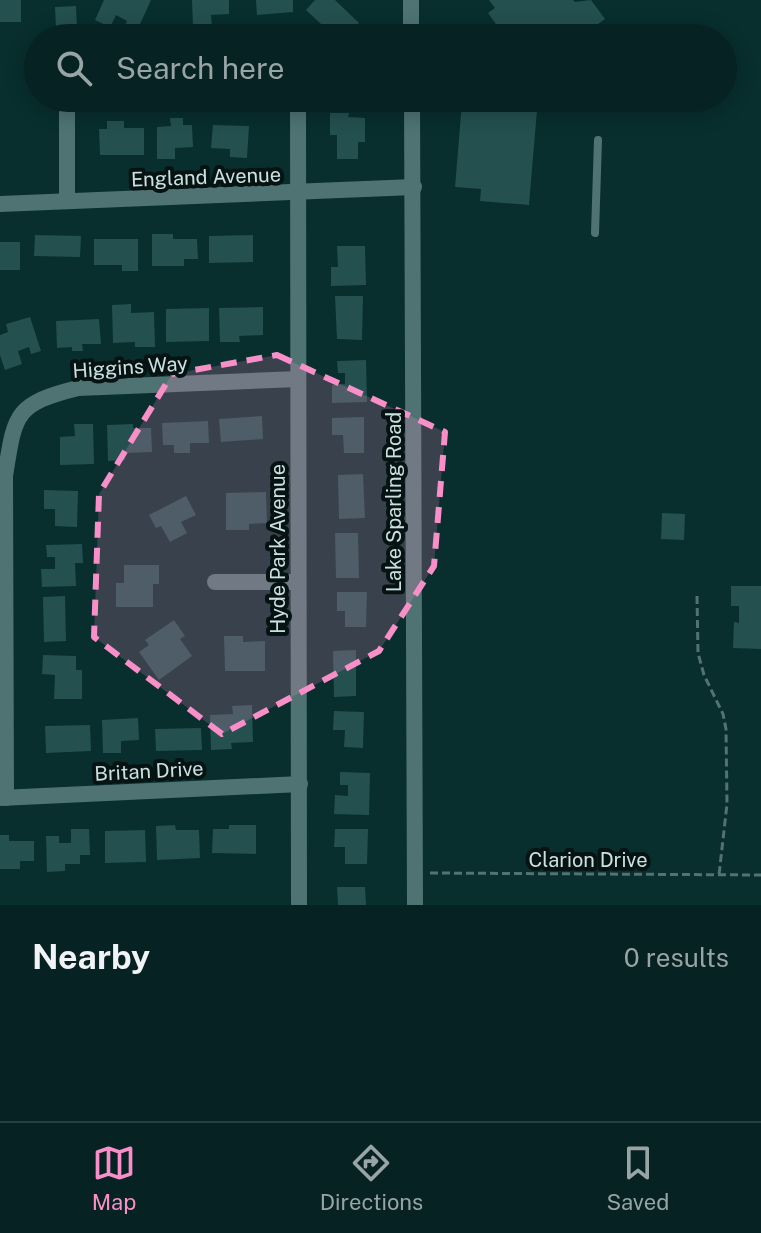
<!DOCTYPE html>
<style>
body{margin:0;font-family:"Public Sans",sans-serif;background:#142f2f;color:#f1f3f6}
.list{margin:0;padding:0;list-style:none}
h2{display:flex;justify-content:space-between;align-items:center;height:104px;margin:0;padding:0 32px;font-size:34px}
h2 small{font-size:26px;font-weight:400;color:#98a4a5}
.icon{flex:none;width:44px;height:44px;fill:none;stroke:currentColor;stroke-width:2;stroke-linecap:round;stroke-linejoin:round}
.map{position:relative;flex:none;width:761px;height:905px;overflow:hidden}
.search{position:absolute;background:#062222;box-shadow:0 4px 20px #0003;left:24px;right:24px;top:24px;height:88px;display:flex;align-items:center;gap:20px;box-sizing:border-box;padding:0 28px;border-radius:44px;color:#98a4a5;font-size:30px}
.sheet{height:216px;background:#062222}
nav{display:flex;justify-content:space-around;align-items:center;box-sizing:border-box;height:112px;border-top:2px solid #273f40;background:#062222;font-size:22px;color:#98a4a5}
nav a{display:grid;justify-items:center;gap:4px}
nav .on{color:#f98fc8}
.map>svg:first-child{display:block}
.building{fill:#245050}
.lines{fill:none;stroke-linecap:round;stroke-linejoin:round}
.path{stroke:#537272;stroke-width:3;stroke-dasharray:8 4;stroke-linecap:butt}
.lane{stroke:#4f7373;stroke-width:8}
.street{stroke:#4f7373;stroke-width:16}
.marked{fill:#f98fc8;fill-opacity:0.2;stroke:#f98fc8;stroke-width:6;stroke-dasharray:16 10;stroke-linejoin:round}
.labels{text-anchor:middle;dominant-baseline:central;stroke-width:8;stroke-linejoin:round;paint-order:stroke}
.street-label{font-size:20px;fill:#cde0e0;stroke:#051313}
</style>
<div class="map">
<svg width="761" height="905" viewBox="0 0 761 905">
<rect width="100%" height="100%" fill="#082e2e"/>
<!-- building -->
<g class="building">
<rect x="0" y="0" width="21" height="22"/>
<path d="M104 0H151L136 33 124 28 127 21 116 15 110 27 95 20Z"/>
<path d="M192 0H229V14L211 15 212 26 193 27Z"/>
<path d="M256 0H293V12L257 15Z"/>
<path d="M315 0H335L359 23 344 38H336L306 10Z"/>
<path d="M489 0H573L575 2 591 0 605 19 587 32 592 38H506L488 13 495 8Z"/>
<path d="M76 6 77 28 56 29 55 7Z"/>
<path d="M455 98H538L529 205 480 201 481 189 455 187 462 102 455 101Z"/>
<path d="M330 113H349L348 117 365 118V142H358V159H337V135H330Z"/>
<path d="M170 118H183V125H192L193 147 175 148V159H157V127L171 126Z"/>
<path d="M107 121H124V128H144V155H100L99 129H107Z"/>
<path d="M213 125 249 126 247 158 230 157V149L211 148Z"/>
<path d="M152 234H173V239H197L198 259H184V266H152Z"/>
<path d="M35 235 81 236 80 257 34 256Z"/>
<path d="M253 235V262L209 263V236Z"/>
<path d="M94 239H138V271H122V265H94Z"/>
<rect x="0" y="242" width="20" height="28"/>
<path d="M337 246H365L366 285 331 286V267H338Z"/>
<path d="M335 296H363L362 340 337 339Z"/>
<path d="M131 304V313L154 312 155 347H135V342L113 343 112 305Z"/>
<path d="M263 307V335L239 336 240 342H220L219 308Z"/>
<path d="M209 308V341L166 342V309Z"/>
<path d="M30 317 41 351 31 354 29 347 18 351 22 364 5 370 0 355V335L8 332 6 324Z"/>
<path d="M99 319 101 344H82L83 351H72V347L57 348 56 321Z"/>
<path d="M366 360 367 402 332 403V385L345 384V373H338L337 361Z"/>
<path d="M262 416 263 439 221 442 219 419Z"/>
<path d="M364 417V453H344L343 435H332V418Z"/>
<path d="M208 421 209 443H190V453H174V445H163L162 423Z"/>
<path d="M74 424H93L94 464 60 465V437L75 436Z"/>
<path d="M133 424V428H151L152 452 125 453V460L108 461 107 425Z"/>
<path d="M363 474 365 518 339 519 338 475Z"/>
<path d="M44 490 78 491 77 527 55 526V509H44Z"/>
<path d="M266 492 267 523 249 524V530H226V493Z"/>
<path d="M186 496 196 515 181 522 187 533 170 542 161 526 156 528 149 515Z"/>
<path d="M662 513 685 514 684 540 661 539Z"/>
<path d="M335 533H358L359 578H336Z"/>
<path d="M82 544 83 563H75L76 586 42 587 41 569H55V557H47L46 545Z"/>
<path d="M124 565H159V584H153V607H116V583H124Z"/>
<path d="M731 586H761V649L733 648 734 622 739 623V606H731Z"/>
<path d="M337 592H367L366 627H345V611H337Z"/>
<path d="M65 596 66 641 44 642 43 597Z"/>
<path d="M174 620 185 636 180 639 192 656 159 680 139 652 149 645 145 640Z"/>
<path d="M224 636H243V642L265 641V671H225Z"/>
<path d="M356 650V696L334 697 333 651Z"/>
<path d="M43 655 76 656V670H82V699H54L55 675 42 674Z"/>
<path d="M252 705 253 742 231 743 232 749 211 750 210 715 233 714 232 706Z"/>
<path d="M334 711 364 712 363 748 344 747 345 730H333Z"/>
<path d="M138 718 139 740 121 741V753H103L102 720Z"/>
<path d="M90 725 91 751 46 753 45 726Z"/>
<path d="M201 728 202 750 156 751 155 729Z"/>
<path d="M340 772 370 773 369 815 334 814 335 795 348 796V785H340Z"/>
<path d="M175 825 176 830H199L200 858 157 860 156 826Z"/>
<path d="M229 825H256V854L212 853 213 829H229Z"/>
<path d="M71 829H89L90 855H80V864H65V871L47 872 46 836H59V843H71Z"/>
<path d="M335 829H368L367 864H345V847H334Z"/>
<path d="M145 830 146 862 105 863V831Z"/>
<path d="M0 835H9V841H34V861H20V869H0Z"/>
<path d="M337 887H365L366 905H338Z"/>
</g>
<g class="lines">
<!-- path -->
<g class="path">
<path d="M697 596 698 653 704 675 723 714 726 729 727 804 719 875"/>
<path d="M430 873 761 875"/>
</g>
<!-- lane -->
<path class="lane" d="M595 233 598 140"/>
<!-- street -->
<g class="street">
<path d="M411 0V38"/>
<path d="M67 98V201"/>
<path d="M298 98 299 905"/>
<path d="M412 98 415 905"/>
<path d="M0 204 414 187"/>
<path d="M215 582H298"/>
<path d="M0 798 300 784"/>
<path d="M6 798 5 476C15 414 14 404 78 388L298 379"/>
</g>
</g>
<!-- marked area -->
<path class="marked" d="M277 355 445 432 434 566 379 651 222 734 94 637 99 494 172 374Z"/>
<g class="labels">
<!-- street labels -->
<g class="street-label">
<text transform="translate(206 177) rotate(-2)">England Avenue</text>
<text transform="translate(130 367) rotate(-4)">Higgins Way</text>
<text transform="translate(394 502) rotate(-90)">Lake Sparling Road</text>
<text transform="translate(278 549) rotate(-90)">Hyde Park Avenue</text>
<text transform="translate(149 771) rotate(-3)">Britan Drive</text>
<text x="588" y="860">Clarion Drive</text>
</g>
</g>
</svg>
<div class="search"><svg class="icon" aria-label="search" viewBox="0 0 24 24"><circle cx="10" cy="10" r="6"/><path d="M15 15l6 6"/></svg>Search here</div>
</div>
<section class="sheet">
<h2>Nearby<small>0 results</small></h2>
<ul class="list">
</ul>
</section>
<nav>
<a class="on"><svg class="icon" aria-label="map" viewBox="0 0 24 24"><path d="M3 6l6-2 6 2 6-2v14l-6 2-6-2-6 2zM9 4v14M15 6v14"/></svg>Map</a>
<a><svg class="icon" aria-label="directions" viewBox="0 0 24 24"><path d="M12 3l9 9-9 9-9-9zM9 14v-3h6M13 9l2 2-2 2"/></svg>Directions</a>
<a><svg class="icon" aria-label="saved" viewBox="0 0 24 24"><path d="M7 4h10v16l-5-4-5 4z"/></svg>Saved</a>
</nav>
